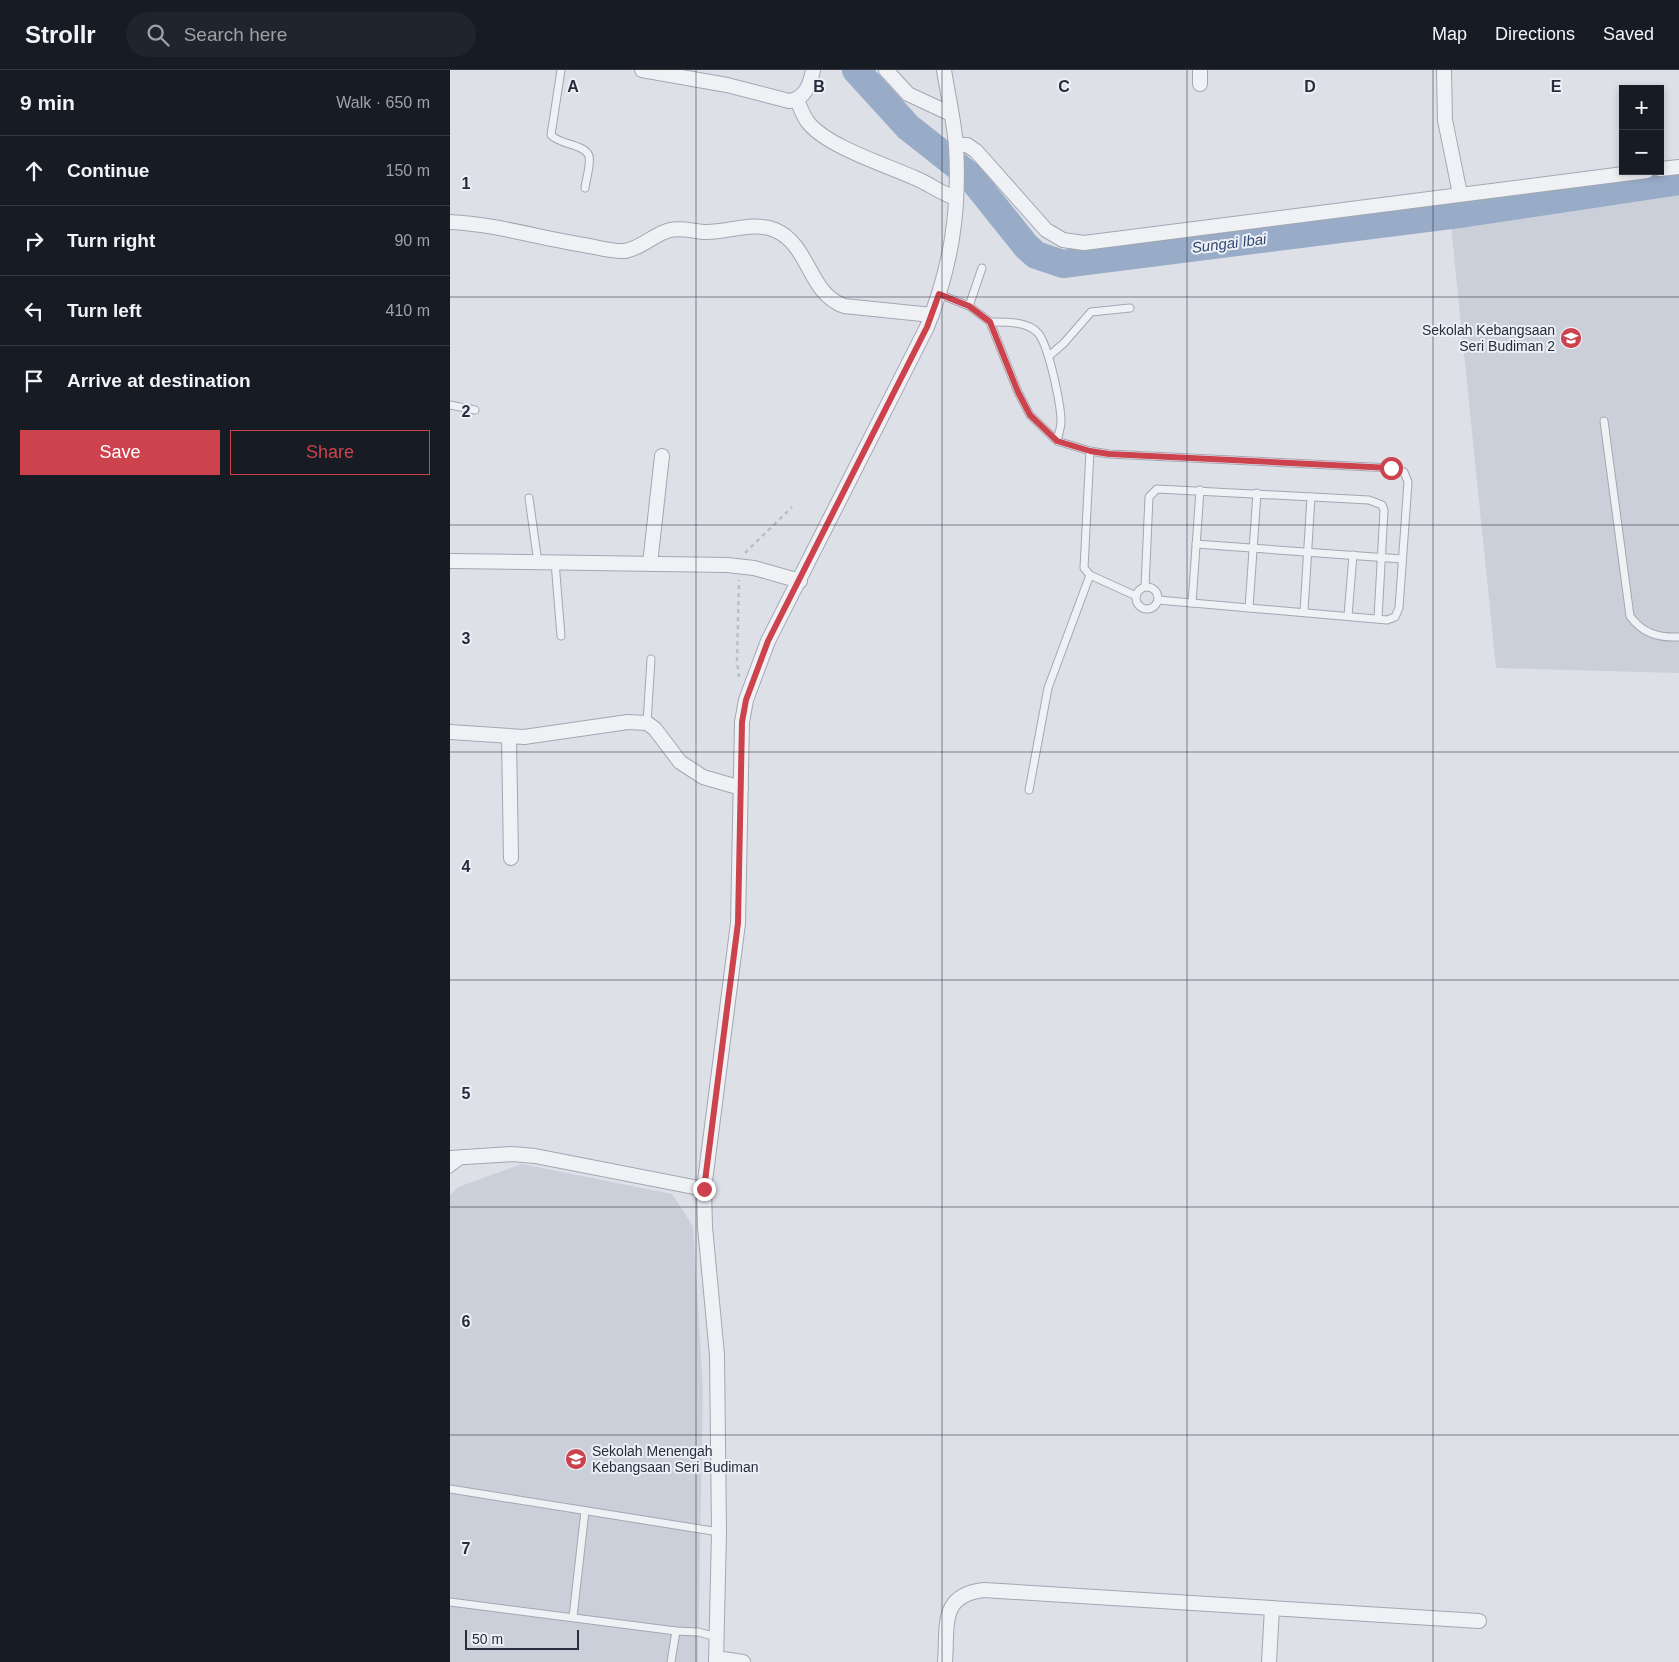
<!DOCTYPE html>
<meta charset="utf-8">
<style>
body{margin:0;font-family:Arial,sans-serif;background:#20242c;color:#f1f3f6}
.controls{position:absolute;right:15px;top:15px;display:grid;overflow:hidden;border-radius:0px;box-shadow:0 2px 8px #0003}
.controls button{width:45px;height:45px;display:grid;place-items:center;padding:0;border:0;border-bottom:1px solid #363941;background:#171b24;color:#f1f3f6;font:25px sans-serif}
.scale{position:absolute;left:15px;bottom:12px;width:114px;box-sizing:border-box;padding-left:5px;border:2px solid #272d3d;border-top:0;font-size:14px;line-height:18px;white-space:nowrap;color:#272d3d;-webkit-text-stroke:4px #eceff5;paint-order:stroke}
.stop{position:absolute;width:15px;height:15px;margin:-11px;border:4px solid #cc424d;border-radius:50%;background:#fff}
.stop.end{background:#cc424d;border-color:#fff;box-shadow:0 1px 5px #0008}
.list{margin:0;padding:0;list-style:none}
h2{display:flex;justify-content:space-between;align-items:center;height:65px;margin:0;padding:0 20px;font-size:21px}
h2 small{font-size:16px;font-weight:400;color:#9ea1a6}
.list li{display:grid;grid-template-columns:32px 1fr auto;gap:15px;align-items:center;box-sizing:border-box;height:70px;padding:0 20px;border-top:1px solid #363941}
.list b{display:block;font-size:19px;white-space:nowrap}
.list em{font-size:16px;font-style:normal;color:#9ea1a6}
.actions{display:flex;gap:10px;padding:15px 20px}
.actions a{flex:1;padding:11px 0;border:1px solid #cc424d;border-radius:0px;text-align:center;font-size:18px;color:#cc424d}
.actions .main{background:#cc424d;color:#fff}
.icon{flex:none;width:28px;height:28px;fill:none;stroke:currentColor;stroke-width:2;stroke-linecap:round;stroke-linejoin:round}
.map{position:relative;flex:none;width:1229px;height:1592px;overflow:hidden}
header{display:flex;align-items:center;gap:30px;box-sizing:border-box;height:70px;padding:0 25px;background:#171b24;border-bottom:1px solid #363941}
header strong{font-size:24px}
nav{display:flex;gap:28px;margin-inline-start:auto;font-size:18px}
.search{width:350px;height:45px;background:#20242c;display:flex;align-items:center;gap:12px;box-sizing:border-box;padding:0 18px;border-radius:28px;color:#9ea1a6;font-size:19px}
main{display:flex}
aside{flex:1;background:#171b24}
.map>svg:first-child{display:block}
.built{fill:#cbcfd9}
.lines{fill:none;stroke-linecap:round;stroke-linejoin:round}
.river{stroke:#98abc7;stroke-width:28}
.lane-casing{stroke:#a3a7b1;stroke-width:9}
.street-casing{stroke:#a3a7b1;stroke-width:16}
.path{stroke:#bcbec5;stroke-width:2.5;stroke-dasharray:4 4;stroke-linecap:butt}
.lane{stroke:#f0f1f5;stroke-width:7}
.street{stroke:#f0f1f5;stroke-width:14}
.route{stroke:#cc424d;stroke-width:6}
.grid{fill:none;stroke:#272d3d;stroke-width:1;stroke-opacity:0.55}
.labels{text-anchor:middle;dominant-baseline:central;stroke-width:4;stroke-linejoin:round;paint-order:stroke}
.poi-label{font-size:14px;fill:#272d3d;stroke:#eceff5;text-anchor:end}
.water-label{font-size:15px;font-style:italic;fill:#324971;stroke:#eceff5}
.grid-label{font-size:16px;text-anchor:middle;font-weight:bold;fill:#272d3d;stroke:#eceff5;stroke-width:4;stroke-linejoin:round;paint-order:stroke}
</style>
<header>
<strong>Strollr</strong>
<div class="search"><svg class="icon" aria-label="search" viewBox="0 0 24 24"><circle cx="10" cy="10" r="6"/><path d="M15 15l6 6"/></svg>Search here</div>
<nav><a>Map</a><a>Directions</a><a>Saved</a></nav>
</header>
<main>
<aside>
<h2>9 min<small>Walk · 650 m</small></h2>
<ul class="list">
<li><svg class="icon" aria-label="ahead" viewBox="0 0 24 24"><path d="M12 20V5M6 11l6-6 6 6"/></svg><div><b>Continue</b></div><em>150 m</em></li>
<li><svg class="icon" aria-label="right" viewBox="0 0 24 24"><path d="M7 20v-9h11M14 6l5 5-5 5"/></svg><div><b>Turn right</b></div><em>90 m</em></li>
<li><svg class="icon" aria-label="left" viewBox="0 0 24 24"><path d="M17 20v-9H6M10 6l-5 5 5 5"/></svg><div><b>Turn left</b></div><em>410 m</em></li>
<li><svg class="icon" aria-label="arrive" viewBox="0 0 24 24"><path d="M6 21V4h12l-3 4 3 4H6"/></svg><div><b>Arrive at destination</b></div></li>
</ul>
<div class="actions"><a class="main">Save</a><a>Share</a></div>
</aside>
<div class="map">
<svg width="1229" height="1592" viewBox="0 0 1229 1592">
<rect width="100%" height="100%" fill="#dde0e7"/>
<!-- built -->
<g class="built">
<path d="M1229 122V603L1046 598 1001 156Z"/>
<path d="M72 1094 222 1124 243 1156 253 1319 248 1592H0V1125L8 1117Z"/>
</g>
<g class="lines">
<!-- river -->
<path class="river" d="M406 0 458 57 520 106 576 176 586 185 613 194 1017 143 1229 111"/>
<!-- lane casing -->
<g class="lane-casing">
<g id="lane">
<path d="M111 0 101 65C110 75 135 74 139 86 141 95 136 109 135 118"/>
<path d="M489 224 519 236 540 252 568 322 580 345 607 371 640 381 659 384 941 398 954 402 958 412 949 538 945 547 937 550 708 530"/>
<path d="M519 236 532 198"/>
<path d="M540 252C555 252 577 251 588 263 599 276 611 335 611 352 611 358 608 365 607 371"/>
<path d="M599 286 614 273 641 242 680 238"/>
<path d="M0 335 25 340"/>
<path d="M1154 351 1180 546C1192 563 1208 568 1229 567"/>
<path d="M640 381 634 498 640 505 686 526"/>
<path d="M79 428 88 493"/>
<path d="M746 474 952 489"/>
<path d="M105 492 111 566"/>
<circle cx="697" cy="528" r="11"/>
<path d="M695 517 699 427 707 419 919 430 932 435 934 440 928 548"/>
<path d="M742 533 750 420"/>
<path d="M799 538 807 423"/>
<path d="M854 541 861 427"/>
<path d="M898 546 903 485"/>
<path d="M197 653 201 589"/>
<path d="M579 720 598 618 640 505"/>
<path d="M0 1099 12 1090"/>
<path d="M0 1419 269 1462"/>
<path d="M0 1532 226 1561 248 1562 267 1567"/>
<path d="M123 1547 135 1441"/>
<path d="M221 1592 226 1561"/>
</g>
</g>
<!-- street casing -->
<g class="street-casing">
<g id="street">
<path d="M192 0 277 15 339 31C355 29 360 15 363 0"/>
<path d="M436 0 458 24 501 44"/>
<path d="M750 0V14"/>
<path d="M994 0 995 50 1010 124"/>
<path d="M347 30C350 37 353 45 357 51 375 76 436 95 465 108 480 114 490 123 506 128"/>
<path d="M506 75H517L526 81 596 160 613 170 634 173 1197 101"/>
<path d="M1210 99 1229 97"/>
<path d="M0 152C45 154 90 168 134 175 147 177 162 182 175 181 192 178 204 164 220 160 233 157 245 162 257 162 280 162 303 151 325 160 360 175 358 223 394 236L482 245"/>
<path d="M0 491 277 495 304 498 350 511"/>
<path d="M200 494 212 386"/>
<path d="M0 662 74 667 178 652 197 653 205 659 230 692 253 707 291 718"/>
<path d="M59 667 61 788"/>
<path d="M0 1088 62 1084 85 1086 254 1119"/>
<path d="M266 1588 293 1592"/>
<path d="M266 1592 269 1462 267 1285 255 1157 254 1119 288 853 292 652 296 630 318 571 477 257C501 197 510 141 506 76 504 51 498 25 494 0"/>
<path d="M495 1592C498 1556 489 1525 534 1520L1029 1551"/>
<path d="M819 1592 822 1538"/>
</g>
</g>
<!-- path -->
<g class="path">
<path d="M295 483 342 437"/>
<path d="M289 607 287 591 289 510"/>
</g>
<!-- lane -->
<use href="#lane" class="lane"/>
<!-- street -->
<use href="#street" class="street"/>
</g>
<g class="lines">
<!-- route -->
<path class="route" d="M254 1119 288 853 292 652 296 630 318 571 477 257 489 224 519 236 540 252 568 322 580 345 607 371 640 381 659 384 941 398"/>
</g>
<!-- grid -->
<path class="grid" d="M246 0V1592M492 0V1592M737 0V1592M983 0V1592M0 227H1229M0 455H1229M0 682H1229M0 910H1229M0 1137H1229M0 1365H1229"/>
<!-- icons -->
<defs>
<g id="school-disc" transform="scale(1.125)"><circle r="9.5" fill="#cc424d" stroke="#eceff5"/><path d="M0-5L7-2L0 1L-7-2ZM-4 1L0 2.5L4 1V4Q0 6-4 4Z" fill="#fff"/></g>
</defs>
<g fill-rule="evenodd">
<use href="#school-disc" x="1121" y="268"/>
<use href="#school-disc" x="126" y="1389"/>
</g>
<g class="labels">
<!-- poi labels -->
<g class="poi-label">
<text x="1105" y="260">Sekolah Kebangsaan<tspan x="1105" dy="16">Seri Budiman 2</tspan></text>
<text x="142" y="1381" text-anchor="start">Sekolah Menengah<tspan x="142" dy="16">Kebangsaan Seri Budiman</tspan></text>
</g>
<!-- water labels -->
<g class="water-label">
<text transform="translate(779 173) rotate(-7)">Sungai Ibai</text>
</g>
</g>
<g class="grid-label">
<text x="123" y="22">A</text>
<text x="369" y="22">B</text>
<text x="614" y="22">C</text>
<text x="860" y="22">D</text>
<text x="1106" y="22">E</text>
<text x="16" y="119">1</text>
<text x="16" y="347">2</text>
<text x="16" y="574">3</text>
<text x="16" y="802">4</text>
<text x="16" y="1029">5</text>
<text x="16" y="1257">6</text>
<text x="16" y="1484">7</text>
</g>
</svg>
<div class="controls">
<button>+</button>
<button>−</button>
</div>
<div class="scale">50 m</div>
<div class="stop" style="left:941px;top:398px"></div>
<div class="stop end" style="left:254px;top:1119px"></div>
</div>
</main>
